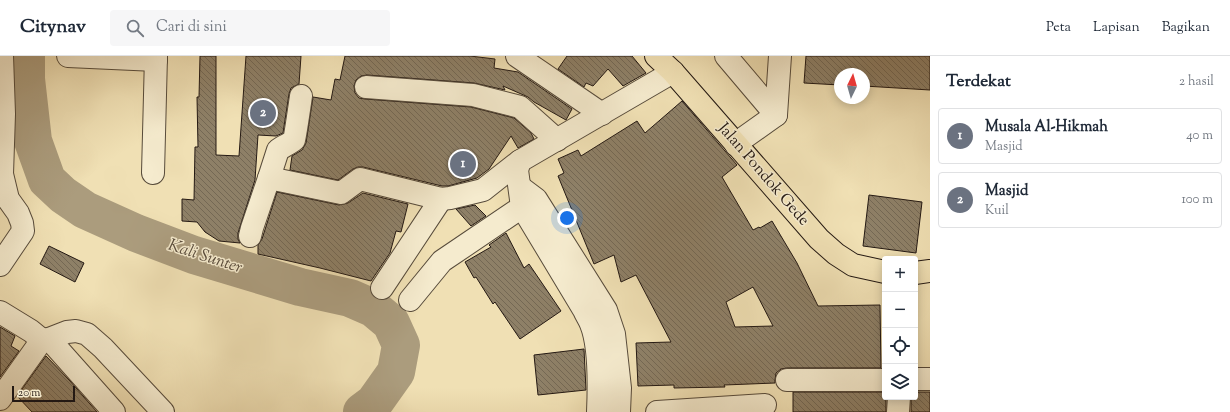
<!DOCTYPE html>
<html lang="id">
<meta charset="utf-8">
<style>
body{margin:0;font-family:"Sorts Mill Goudy",serif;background:#f6f6f7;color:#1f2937}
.controls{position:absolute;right:12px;bottom:12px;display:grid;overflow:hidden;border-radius:4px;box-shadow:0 2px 10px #0003}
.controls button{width:36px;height:36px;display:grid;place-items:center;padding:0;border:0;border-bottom:1px solid #e0e1e3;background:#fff;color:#1f2937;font:20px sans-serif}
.compass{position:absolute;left:834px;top:12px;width:36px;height:36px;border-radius:50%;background:#fff;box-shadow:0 2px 10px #0003;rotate:5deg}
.scale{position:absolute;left:12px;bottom:10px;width:63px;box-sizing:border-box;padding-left:4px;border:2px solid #241913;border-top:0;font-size:11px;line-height:14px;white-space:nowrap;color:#241913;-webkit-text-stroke:3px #f5ebce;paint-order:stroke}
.you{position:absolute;left:567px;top:162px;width:14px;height:14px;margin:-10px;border:3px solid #fff;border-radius:50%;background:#1a73e8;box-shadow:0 0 0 6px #1a73e833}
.badge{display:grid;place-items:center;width:26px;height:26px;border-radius:50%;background:#8f2418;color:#fff;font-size:13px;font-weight:700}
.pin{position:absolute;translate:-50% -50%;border:2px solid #fff;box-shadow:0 1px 4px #0006}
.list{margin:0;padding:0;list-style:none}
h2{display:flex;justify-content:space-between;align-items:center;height:52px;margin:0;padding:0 16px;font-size:17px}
h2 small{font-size:13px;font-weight:400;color:#747a83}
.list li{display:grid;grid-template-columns:26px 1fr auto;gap:12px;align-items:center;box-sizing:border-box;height:56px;margin:0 8px 8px;padding:0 8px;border:1px solid #e0e1e3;border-radius:4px}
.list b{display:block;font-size:15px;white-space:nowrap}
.list p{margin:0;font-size:13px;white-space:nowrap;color:#747a83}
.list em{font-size:13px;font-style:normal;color:#747a83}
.icon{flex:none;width:22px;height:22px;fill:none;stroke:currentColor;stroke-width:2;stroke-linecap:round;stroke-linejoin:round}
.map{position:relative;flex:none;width:930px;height:356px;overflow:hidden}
header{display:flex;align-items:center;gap:24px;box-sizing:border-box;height:56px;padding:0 20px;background:#fff;border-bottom:1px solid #e0e1e3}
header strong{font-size:19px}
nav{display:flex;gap:22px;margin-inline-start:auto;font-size:14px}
.search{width:280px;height:36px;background:#f6f6f7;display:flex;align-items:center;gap:10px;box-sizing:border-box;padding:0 14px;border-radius:4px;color:#747a83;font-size:15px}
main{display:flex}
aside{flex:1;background:#fff}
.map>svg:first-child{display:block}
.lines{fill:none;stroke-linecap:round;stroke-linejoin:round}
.river{stroke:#ab9c7d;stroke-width:38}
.building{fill:url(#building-back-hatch);stroke:#241913;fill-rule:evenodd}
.minor-casing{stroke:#574b3b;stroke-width:24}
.major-casing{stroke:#241913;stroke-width:24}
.minor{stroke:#f5ebce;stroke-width:22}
.major{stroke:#f0e0b4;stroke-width:22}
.labels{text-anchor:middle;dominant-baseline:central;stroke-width:3;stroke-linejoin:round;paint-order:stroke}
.street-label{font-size:16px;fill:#241913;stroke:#f5ebce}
.water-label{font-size:17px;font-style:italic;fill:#5a4d3d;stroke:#f5ebce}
</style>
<header>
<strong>Citynav</strong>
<div class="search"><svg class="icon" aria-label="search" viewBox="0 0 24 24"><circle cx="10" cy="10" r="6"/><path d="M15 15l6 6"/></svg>Cari di sini</div>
<nav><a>Peta</a><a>Lapisan</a><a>Bagikan</a></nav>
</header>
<main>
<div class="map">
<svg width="930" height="356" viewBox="0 0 930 356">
<defs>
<pattern id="building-back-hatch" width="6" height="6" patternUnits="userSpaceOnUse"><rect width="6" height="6" fill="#8e8067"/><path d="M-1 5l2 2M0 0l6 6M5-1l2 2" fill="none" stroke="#746854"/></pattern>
</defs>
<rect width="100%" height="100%" fill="#f0e0b4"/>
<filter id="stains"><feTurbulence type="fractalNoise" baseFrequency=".005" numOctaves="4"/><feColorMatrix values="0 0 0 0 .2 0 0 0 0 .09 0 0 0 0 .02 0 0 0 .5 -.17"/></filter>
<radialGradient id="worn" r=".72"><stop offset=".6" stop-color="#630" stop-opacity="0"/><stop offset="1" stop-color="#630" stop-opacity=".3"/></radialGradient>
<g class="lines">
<!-- river -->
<path class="river" d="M26 0V23L33 85 47 124 63 139 85 154 136 177 194 199 300 231 350 242 373 252 391 267 401 289 396 316 374 347 362 356"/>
</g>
<!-- building -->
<g class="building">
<path d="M200 0H216V99L239 100 246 0H301L299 28 291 32 289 38 283 77 276 80 258 79 255 124 238 177V183L240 187 219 185 205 176 197 166 182 165V143L194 144 195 91H198L197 41H199Z"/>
<path d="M345 0H470L495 3 494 12 518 16 572 53 566 64 534 46 528 41 503 30 505 34 474 27 367 19 361 20 356 24 354 30 355 37 359 42 365 43 471 51 514 62 531 77 534 83 518 92 511 80 489 113 477 122 448 130H442L363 111H358L353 113 338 124 290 114 292 100 302 94 306 87 313 41 331 44 335 23 340 24Z"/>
<path d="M567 0H632L646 17 623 30 608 13 593 30 586 27 584 31 558 13Z"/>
<path d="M806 0H930V34L864 30V18H840V29L804 27Z"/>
<path d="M682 45 737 109 722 121 753 174 759 171 760 172 772 165 797 207 818 250 880 249 881 312H787L781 313 776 317 775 324V327L724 329 725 331 674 332V329L638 330 636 287 671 286 636 219 621 226 614 199 594 208 558 120 564 117 558 103 578 94 581 100 637 65 645 77ZM753 231 773 270 735 271 726 246Z"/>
<path d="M277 136 339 149 348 147 363 137 408 148 401 176 396 175 390 197 371 225 320 212 258 198V189L262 183Z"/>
<path d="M869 139 922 146 916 197 863 190Z"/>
<path d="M475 149 486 160 471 170 456 153Z"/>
<path d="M506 177 524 212 529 208 561 255 520 283 495 246 493 248 476 221 474 222 465 206 491 191 489 189Z"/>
<path d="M49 190 84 207 75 226 40 208Z"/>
<path d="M0 271 15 280 11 290 19 295 0 321Z"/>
<path d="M584 293 586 334 538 339 534 299Z"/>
<path d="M46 300 70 325 97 356H32L17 340Z"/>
<path d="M793 336H885V341H886V356H793Z"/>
<path d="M915 336H930V356H911V341H915Z"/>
</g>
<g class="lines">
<!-- minor casing -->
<g class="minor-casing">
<g id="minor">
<path d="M68 0 156 4"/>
<path d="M517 0 602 58"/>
<path d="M726 0 776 59"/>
<path d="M366 31 473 39 520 51 557 84"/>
<path d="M301 40C300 47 295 81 294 84 291 87 282 91 278 94L269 122 341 137 360 123 441 143 450 142 483 134 520 105"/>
<path d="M736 89 745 81 776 59 780 0"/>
<path d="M153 117 156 0"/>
<path d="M520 131 536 143 606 254 614 278 620 332 619 356"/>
<path d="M250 180 252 172 269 122"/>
<path d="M0 209 23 175 22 167 18 157 8 143 2 118 4 58 2 0"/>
<path d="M382 232 441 143"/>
<path d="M410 244 442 205 522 151 535 144"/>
<path d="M0 256 31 275 42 284 49 283 67 276 76 275 87 278 103 292 163 356"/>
<path d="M49 283 114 356"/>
<path d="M915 323H930"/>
<path d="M787 324H885"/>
<path d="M0 343 42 284"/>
<path d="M598 356C599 333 600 290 591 268 589 263 586 259 584 254L522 151 517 114 520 105 673 16"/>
<path d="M657 356 765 349"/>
<path d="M898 356 899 341"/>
</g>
</g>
<!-- major casing -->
<g class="major-casing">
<g id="major">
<path d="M656 0 673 16 819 183 836 198 853 209 885 216"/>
<path d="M915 217 930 215"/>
</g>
</g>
<!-- minor -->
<use href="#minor" class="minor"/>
<!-- major -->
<use href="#major" class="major"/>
</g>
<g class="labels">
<!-- street labels -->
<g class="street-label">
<text transform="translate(763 119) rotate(49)">Jalan Pondok Gede</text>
</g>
<!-- water labels -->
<g class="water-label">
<text transform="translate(205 201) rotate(18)">Kali Sunter</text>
</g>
</g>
<rect width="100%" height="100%" filter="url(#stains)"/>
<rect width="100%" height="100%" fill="url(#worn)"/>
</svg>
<div class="controls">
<button>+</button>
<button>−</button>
<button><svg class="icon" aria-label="locate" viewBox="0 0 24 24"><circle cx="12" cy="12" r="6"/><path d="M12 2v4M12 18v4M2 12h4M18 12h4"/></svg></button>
<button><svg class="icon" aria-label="layers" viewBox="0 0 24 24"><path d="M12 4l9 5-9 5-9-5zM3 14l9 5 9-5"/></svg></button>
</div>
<svg class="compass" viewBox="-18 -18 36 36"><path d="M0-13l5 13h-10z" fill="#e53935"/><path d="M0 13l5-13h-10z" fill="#747a83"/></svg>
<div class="scale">20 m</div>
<div class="you"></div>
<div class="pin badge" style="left:463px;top:108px;background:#6b7280">1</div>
<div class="pin badge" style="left:263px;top:57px;background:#6b7280">2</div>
</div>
<aside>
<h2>Terdekat<small>2 hasil</small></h2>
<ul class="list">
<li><span class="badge" style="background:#6b7280">1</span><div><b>Musala Al-Hikmah</b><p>Masjid</p></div><em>40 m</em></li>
<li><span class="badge" style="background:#6b7280">2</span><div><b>Masjid</b><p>Kuil</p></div><em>100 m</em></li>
</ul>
</aside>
</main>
